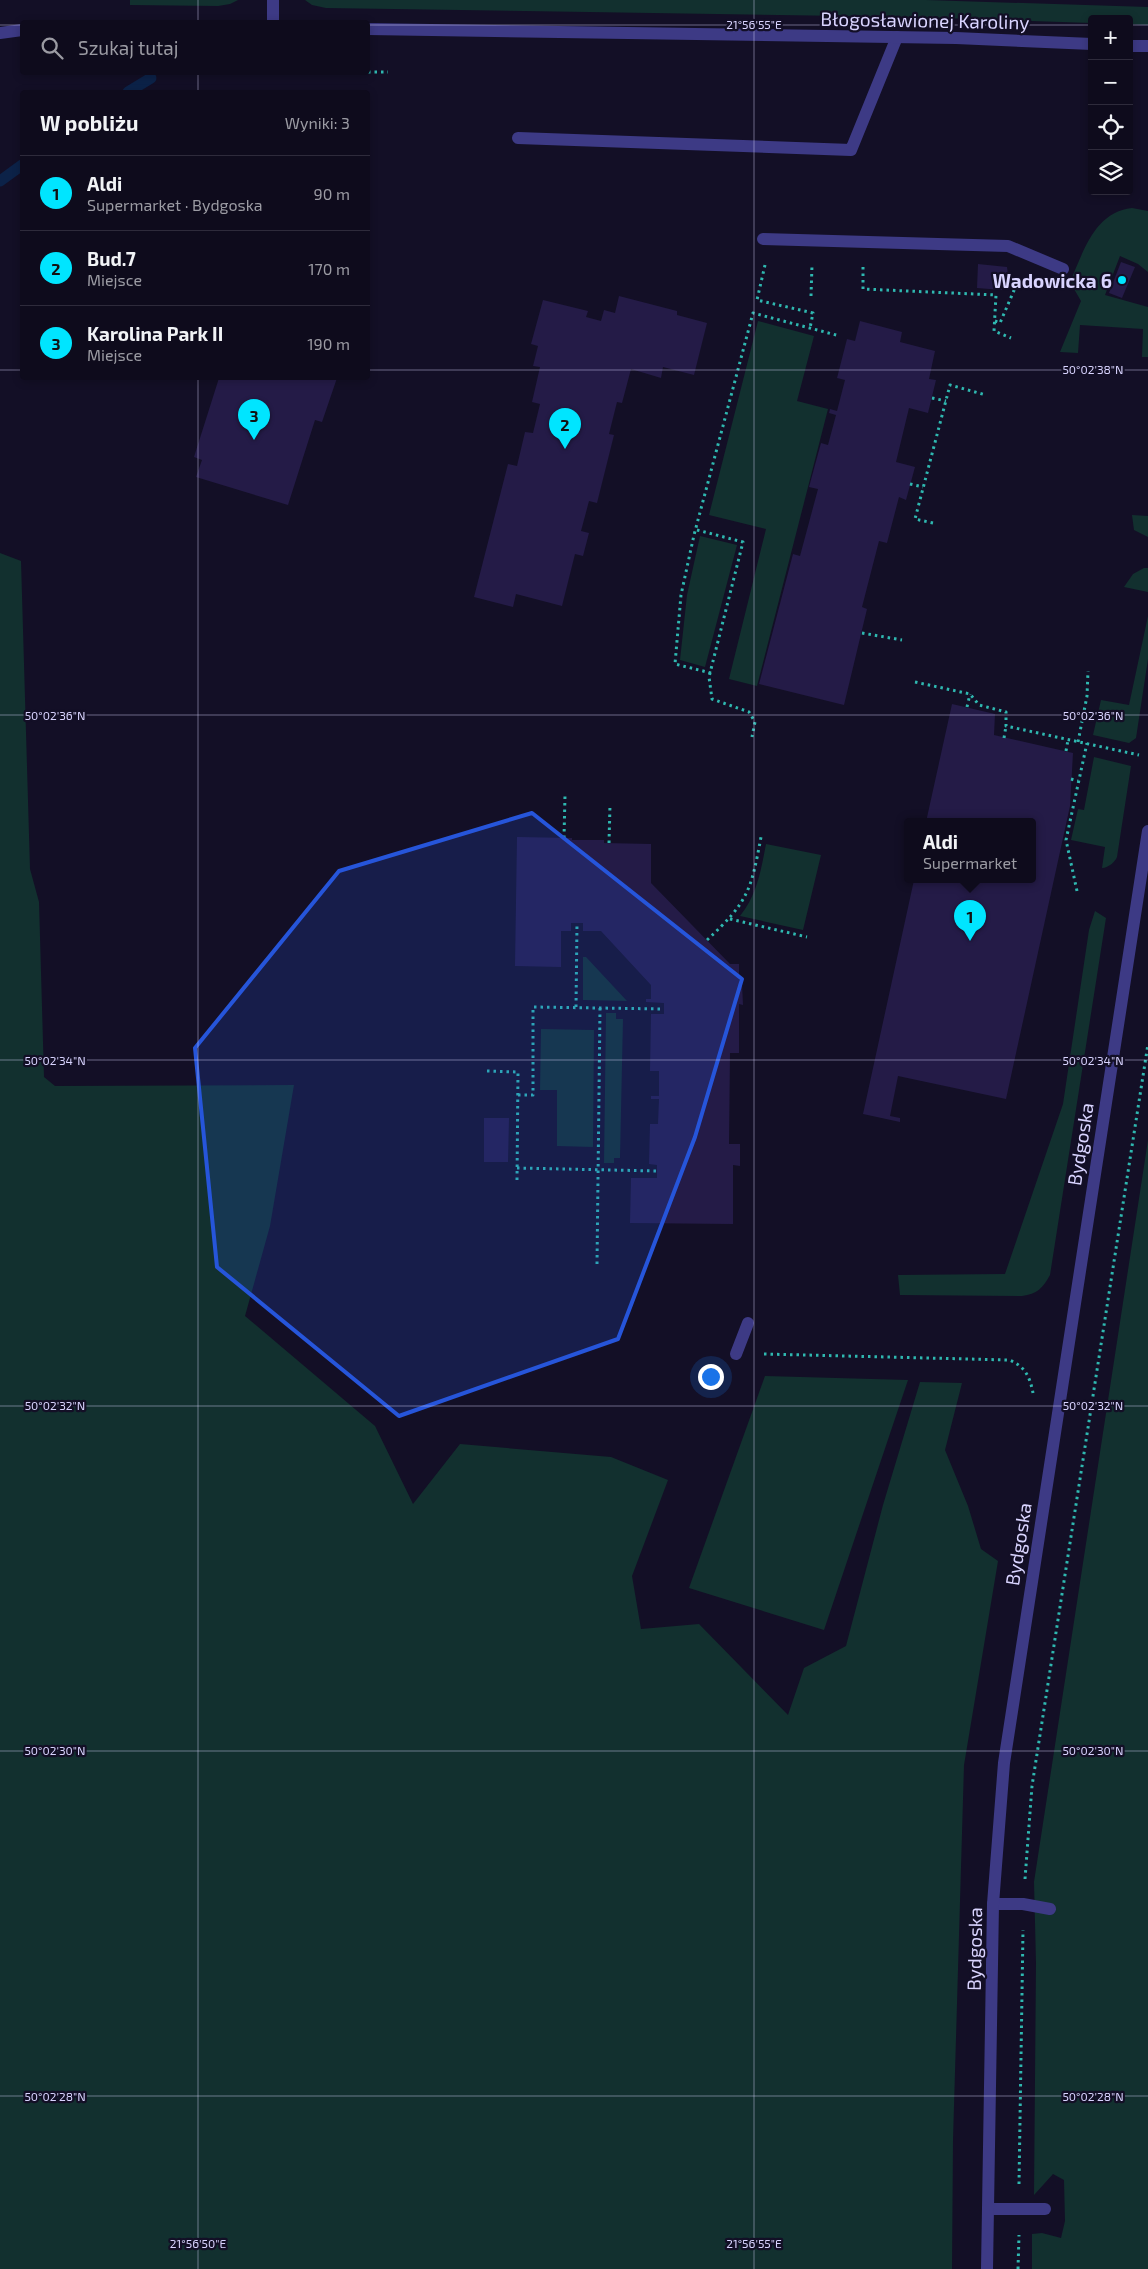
<!DOCTYPE html>
<html lang="pl">
<meta charset="utf-8">
<style>
body{margin:0;font-family:"Exo 2",sans-serif;background:#1c1929;color:#f1f3f6}
.controls{position:absolute;right:15px;top:15px;display:grid;overflow:hidden;border-radius:5px;box-shadow:0 2px 8px #0003}
.controls button{width:45px;height:45px;display:grid;place-items:center;padding:0;border:0;border-bottom:1px solid #2e2b3b;background:#0e0b1c;color:#f1f3f6;font:25px sans-serif}
.you{position:absolute;left:710px;top:1376px;width:18px;height:18px;margin:-12px;border:4px solid #fff;border-radius:50%;background:#1a73e8;box-shadow:0 0 0 8px #1a73e833}
.badge{display:grid;place-items:center;width:32px;height:32px;border-radius:50%;background:#00e5ff;color:#111;font-size:16px;font-weight:700}
.pin{position:absolute;translate:-50% -41px;filter:drop-shadow(0 1px 2px #0008)}
.pin::after{content:'';position:absolute;top:26px;width:18px;height:15px;background:inherit;clip-path:polygon(0 0,100% 0,50% 100%)}
.popup{position:absolute;left:904px;top:818px;width:132px;height:65px;box-sizing:border-box;display:grid;place-content:center;border-radius:5px;background:#0e0b1c;filter:drop-shadow(0 1px 4px #0005);font-size:16px;white-space:nowrap;color:#9b9ba3}
.popup b{font-size:19px;color:#f1f3f6}
.popup::after{content:'';position:absolute;left:50%;top:100%;margin-left:-10px;border:10px solid transparent;border-top-color:#0e0b1c}
.list{margin:0;padding:0;list-style:none}
h2{display:flex;justify-content:space-between;align-items:center;height:65px;margin:0;padding:0 20px;font-size:21px}
h2 small{font-size:16px;font-weight:400;color:#9b9ba3}
.list li{display:grid;grid-template-columns:32px 1fr auto;gap:15px;align-items:center;box-sizing:border-box;height:75px;padding:0 20px;border-top:1px solid #2e2b3b}
.list b{display:block;font-size:19px;white-space:nowrap}
.list p{margin:0;font-size:16px;white-space:nowrap;color:#9b9ba3}
.list em{font-size:16px;font-style:normal;color:#9b9ba3}
.icon{flex:none;width:28px;height:28px;fill:none;stroke:currentColor;stroke-width:2;stroke-linecap:round;stroke-linejoin:round}
.map{position:relative;flex:none;width:1148px;height:2269px;overflow:hidden}
.search{position:absolute;background:#0e0b1c;box-shadow:0 2px 8px #0003;left:20px;top:20px;width:350px;height:55px;display:flex;align-items:center;gap:12px;box-sizing:border-box;padding:0 18px;border-radius:5px;color:#9b9ba3;font-size:19px}
.panel{position:absolute;background:#0e0b1c;box-shadow:0 2px 8px #0003;left:20px;top:90px;width:350px;height:290px;border-radius:5px}
.map>svg:first-child{display:block}
.green{fill:#12302f}
.lines{fill:none;stroke-linecap:round;stroke-linejoin:round}
.stream{stroke:#0c2248;stroke-width:11}
.building{fill:#241b47}
.path{stroke:#2fb8b0;stroke-width:3;stroke-dasharray:2.5 4;stroke-linecap:butt}
.lane{stroke:#3d3a85;stroke-width:12}
.street{stroke:#3d3a85;stroke-width:12}
.marked{fill:#2655da;fill-opacity:0.2;stroke:#2655da;stroke-width:4;stroke-linejoin:round}
.ticks{fill:none;stroke:#d9d4ff;stroke-width:1;stroke-opacity:0.45}
.poi-dot{fill:#00e5ff;stroke:#130f26;stroke-width:2}
.labels{text-anchor:middle;dominant-baseline:central;stroke-width:4.5;stroke-linejoin:round;paint-order:stroke}
.street-label{font-size:19px;fill:#d9d4ff;stroke:#130f26}
.poi-label{font-size:19px;font-weight:bold;fill:#d9d4ff;stroke:#130f26;text-anchor:end}
.ticks-label{font-size:12px;text-anchor:middle;fill:#d9d4ff;stroke:#130f26;stroke-width:4.5;stroke-linejoin:round;paint-order:stroke}
</style>
<div class="map">
<svg width="1148" height="2269" viewBox="0 0 1148 2269">
<rect width="100%" height="100%" fill="#130f26"/>
<!-- green -->
<g class="green">
<path d="M130 0H238L230 4 218 6 130 5Z"/>
<path d="M305 0H926L1148 7V25L1129 24V19H1092V23L912 17 326 8 312 5Z"/>
<path d="M1132 208 1148 211V272L1138 264 1120 256 1105 295 1148 307V357H1142L1143 329 1080 325 1078 353 1060 352 1081 301 1070 282C1083 253 1094 212 1132 208Z"/>
<path d="M758 321 814 336 797 401 828 409 757 686 729 679 766 529 709 515Z"/>
<path d="M1132 515 1148 516V537L1134 530Z"/>
<path d="M700 536 737 545 705 667 680 660 687 595Z"/>
<path d="M0 553 21 561 30 869 39 902 44 1077 55 1086 294 1085 270 1226 245 1316 375 1426 413 1504 460 1444 611 1457 668 1480 632 1576 641 1629 699 1624 788 1715 804 1668 846 1646 883 1505 920 1382 962 1383 945 1450 968 1506 981 1549 998 1561 964 1765 953 2140 952 2269H0Z"/>
<path d="M1144 568H1148V592L1124 587 1133 574Z"/>
<path d="M1148 616V659L1136 738 1129 743 1093 735 1101 700 1129 705Z"/>
<path d="M1094 757 1131 766 1117 857C1115 862 1108 868 1102 868L1105 847 1071 840 1078 809 1084 810Z"/>
<path d="M766 844 821 855 803 930 740 916C757 895 761 870 766 844Z"/>
<path d="M1095 911 1106 918 1050 1275C1043 1288 1037 1294 1022 1296L900 1295 898 1275 1005 1274 1063 1104 1089 930Z"/>
<path d="M583 957H586L627 1001 583 1000Z"/>
<path d="M606 1013H616V1019H623L620 1158H614V1163H604Z"/>
<path d="M541 1029 594 1030 593 1147 557 1146V1090H540Z"/>
<path d="M1148 1140V2269H1032V2234L1042 2233 1061 2238 1065 2221 1064 2180 1053 2174 1034 2195 1036 1963 1034 1882Z"/>
<path d="M765 1376 908 1380 824 1630 689 1588Z"/>
</g>
<g class="lines">
<!-- stream -->
<g class="stream">
<path d="M128 92 151 78"/>
<path d="M0 181 22 165"/>
</g>
</g>
<!-- building -->
<g class="building">
<path d="M1121 262 1135 267 1122 298 1109 293Z"/>
<path d="M978 264 1007 267 1008 275 1002 290 977 288Z"/>
<path d="M619 296 677 311V315L707 323 694 375 663 367 661 378 631 369 622 403 617 402 609 434 614 435 597 503 589 501 581 531 589 533 583 556 575 554 562 606 516 594 513 607 474 597 508 464 517 466 525 432 533 433 540 404 532 402 540 367 533 366 538 346 531 344 543 300 588 311 586 317 601 321 604 310 615 313Z"/>
<path d="M860 321 902 332 900 342 935 351 929 379 936 380 928 413 909 408 896 462 915 467 906 500 899 497 887 543 879 541 862 607 867 609 844 705 759 684 793 554 800 556 818 489 809 487 821 443 828 445 836 415 829 413 830 409 837 411 845 380 837 378 847 339 855 341Z"/>
<path d="M219 378H337L322 422 315 420 288 505 196 477 202 460 194 457Z"/>
<path d="M952 704 995 714 994 735 1073 753 1070 806 1006 1099 898 1076 890 1116 900 1118V1122L863 1114 914 880H1032V822H926Z"/>
<path d="M517 837 572 838V840H604V843L651 844V883L730 964H739V983H742L743 1005 739 1004V1053H730L729 1144H740V1166L733 1165V1224L630 1223 631 1178H657V1165L649 1164 650 1124H658L659 1099H651V1096H659V1071H650L651 1014H664V1003L646 1002V999H651V985L601 931H583V923H571V931H561V967L515 966Z"/>
<path d="M484 1118H509L508 1162H484Z"/>
</g>
<g class="lines">
<!-- path -->
<g class="path">
<path d="M368 72H388"/>
<path d="M765 265 757 300 813 313 810 328"/>
<path d="M863 267V289L996 295 994 331 1011 338"/>
<path d="M811 296 812 265"/>
<path d="M995 321 1000 323 1018 281 1032 287"/>
<path d="M932 398 946 401"/>
<path d="M910 484 923 487"/>
<path d="M933 523 915 519 950 385 986 395"/>
<path d="M697 530 743 542 709 677 712 699 749 712 755 722 752 737"/>
<path d="M862 633 902 640"/>
<path d="M711 673 675 664 681 595 694 535 753 313 840 336"/>
<path d="M915 682 970 694 979 705 1006 712V726L1139 755"/>
<path d="M967 707 970 694"/>
<path d="M1004 738 1006 726"/>
<path d="M1078 742 1087 696 1088 671"/>
<path d="M1066 751 1068 740"/>
<path d="M1071 779 1078 781"/>
<path d="M564 838 565 795"/>
<path d="M609 843 610 805"/>
<path d="M1077 891 1066 840 1087 743"/>
<path d="M730 919 807 937"/>
<path d="M707 940C748 902 751 891 761 837"/>
<path d="M576 1007 577 923"/>
<path d="M487 1071 518 1072 517 1180"/>
<path d="M518 1095H533V1007L664 1009"/>
<path d="M517 1168 657 1171"/>
<path d="M597 1264 600 1008"/>
<path d="M764 1354 1009 1360C1025 1366 1030 1377 1033 1393"/>
<path d="M1025 1879 1032 1786 1148 1044"/>
<path d="M1019 2184 1023 1930"/>
<path d="M1018 2269 1019 2235"/>
</g>
<!-- lane -->
<g class="lane">
<path d="M273 22V0"/>
<path d="M0 33 22 30"/>
<path d="M518 138 851 150 897 37"/>
<path d="M763 239 1008 246 1063 269"/>
<path d="M736 1354 748 1323"/>
<path d="M993 1904H1023L1050 1909"/>
<path d="M988 2209H1045"/>
</g>
<!-- street -->
<g class="street">
<path d="M368 29 956 38 1092 44"/>
<path d="M1129 46H1148"/>
<path d="M987 2269 993 1904 1004 1763 1148 831"/>
</g>
</g>
<!-- marked area -->
<path class="marked" d="M532 813 742 979 695 1137 618 1339 399 1416 217 1267 195 1048 339 871Z"/>
<!-- ticks -->
<path class="ticks" d="M198 0V22M754 0V2269M0 25H22M368 25H1092M1129 25H1148M198 72V92M0 370H22M368 370H1148M198 378V2269M0 715H1148M0 1060H1148M0 1406H1148M0 1751H1148M0 2096H1148"/>
<!-- markers -->
<circle class="poi-dot" cx="1122" cy="280" r="5"/>
<g class="labels">
<!-- street labels -->
<g class="street-label">
<text transform="translate(925 20) rotate(1)">Błogosławionej Karoliny</text>
<text transform="translate(1080 1144) rotate(-81)">Bydgoska</text>
<text transform="translate(1018 1544) rotate(-81)">Bydgoska</text>
<text transform="translate(974 1949) rotate(-89)">Bydgoska</text>
</g>
<!-- poi labels -->
<g class="poi-label">
<text x="1112" y="280">Wadowicka 6</text>
</g>
</g>
<g class="ticks-label">
<text x="754" y="29">21°56'55"E</text>
<text x="1093" y="374">50°02'38"N</text>
<text x="55" y="720">50°02'36"N</text>
<text x="1093" y="720">50°02'36"N</text>
<text x="55" y="1065">50°02'34"N</text>
<text x="1093" y="1065">50°02'34"N</text>
<text x="55" y="1410">50°02'32"N</text>
<text x="1093" y="1410">50°02'32"N</text>
<text x="55" y="1755">50°02'30"N</text>
<text x="1093" y="1755">50°02'30"N</text>
<text x="55" y="2101">50°02'28"N</text>
<text x="1093" y="2101">50°02'28"N</text>
<text x="198" y="2248">21°56'50"E</text>
<text x="754" y="2248">21°56'55"E</text>
</g>
</svg>
<div class="controls">
<button>+</button>
<button>−</button>
<button><svg class="icon" aria-label="locate" viewBox="0 0 24 24"><circle cx="12" cy="12" r="6"/><path d="M12 2v4M12 18v4M2 12h4M18 12h4"/></svg></button>
<button><svg class="icon" aria-label="layers" viewBox="0 0 24 24"><path d="M12 4l9 5-9 5-9-5zM3 14l9 5 9-5"/></svg></button>
</div>
<div class="you"></div>
<div class="pin badge" style="left:970px;top:941px">1</div>
<div class="popup"><b>Aldi</b>Supermarket</div>
<div class="pin badge" style="left:565px;top:449px">2</div>
<div class="pin badge" style="left:254px;top:440px">3</div>
<div class="search"><svg class="icon" aria-label="search" viewBox="0 0 24 24"><circle cx="10" cy="10" r="6"/><path d="M15 15l6 6"/></svg>Szukaj tutaj</div>
<section class="panel">
<h2>W pobliżu<small>Wyniki: 3</small></h2>
<ul class="list">
<li><span class="badge">1</span><div><b>Aldi</b><p>Supermarket · Bydgoska</p></div><em>90 m</em></li>
<li><span class="badge">2</span><div><b>Bud.7</b><p>Miejsce</p></div><em>170 m</em></li>
<li><span class="badge">3</span><div><b>Karolina Park II</b><p>Miejsce</p></div><em>190 m</em></li>
</ul>
</section>
</div>
